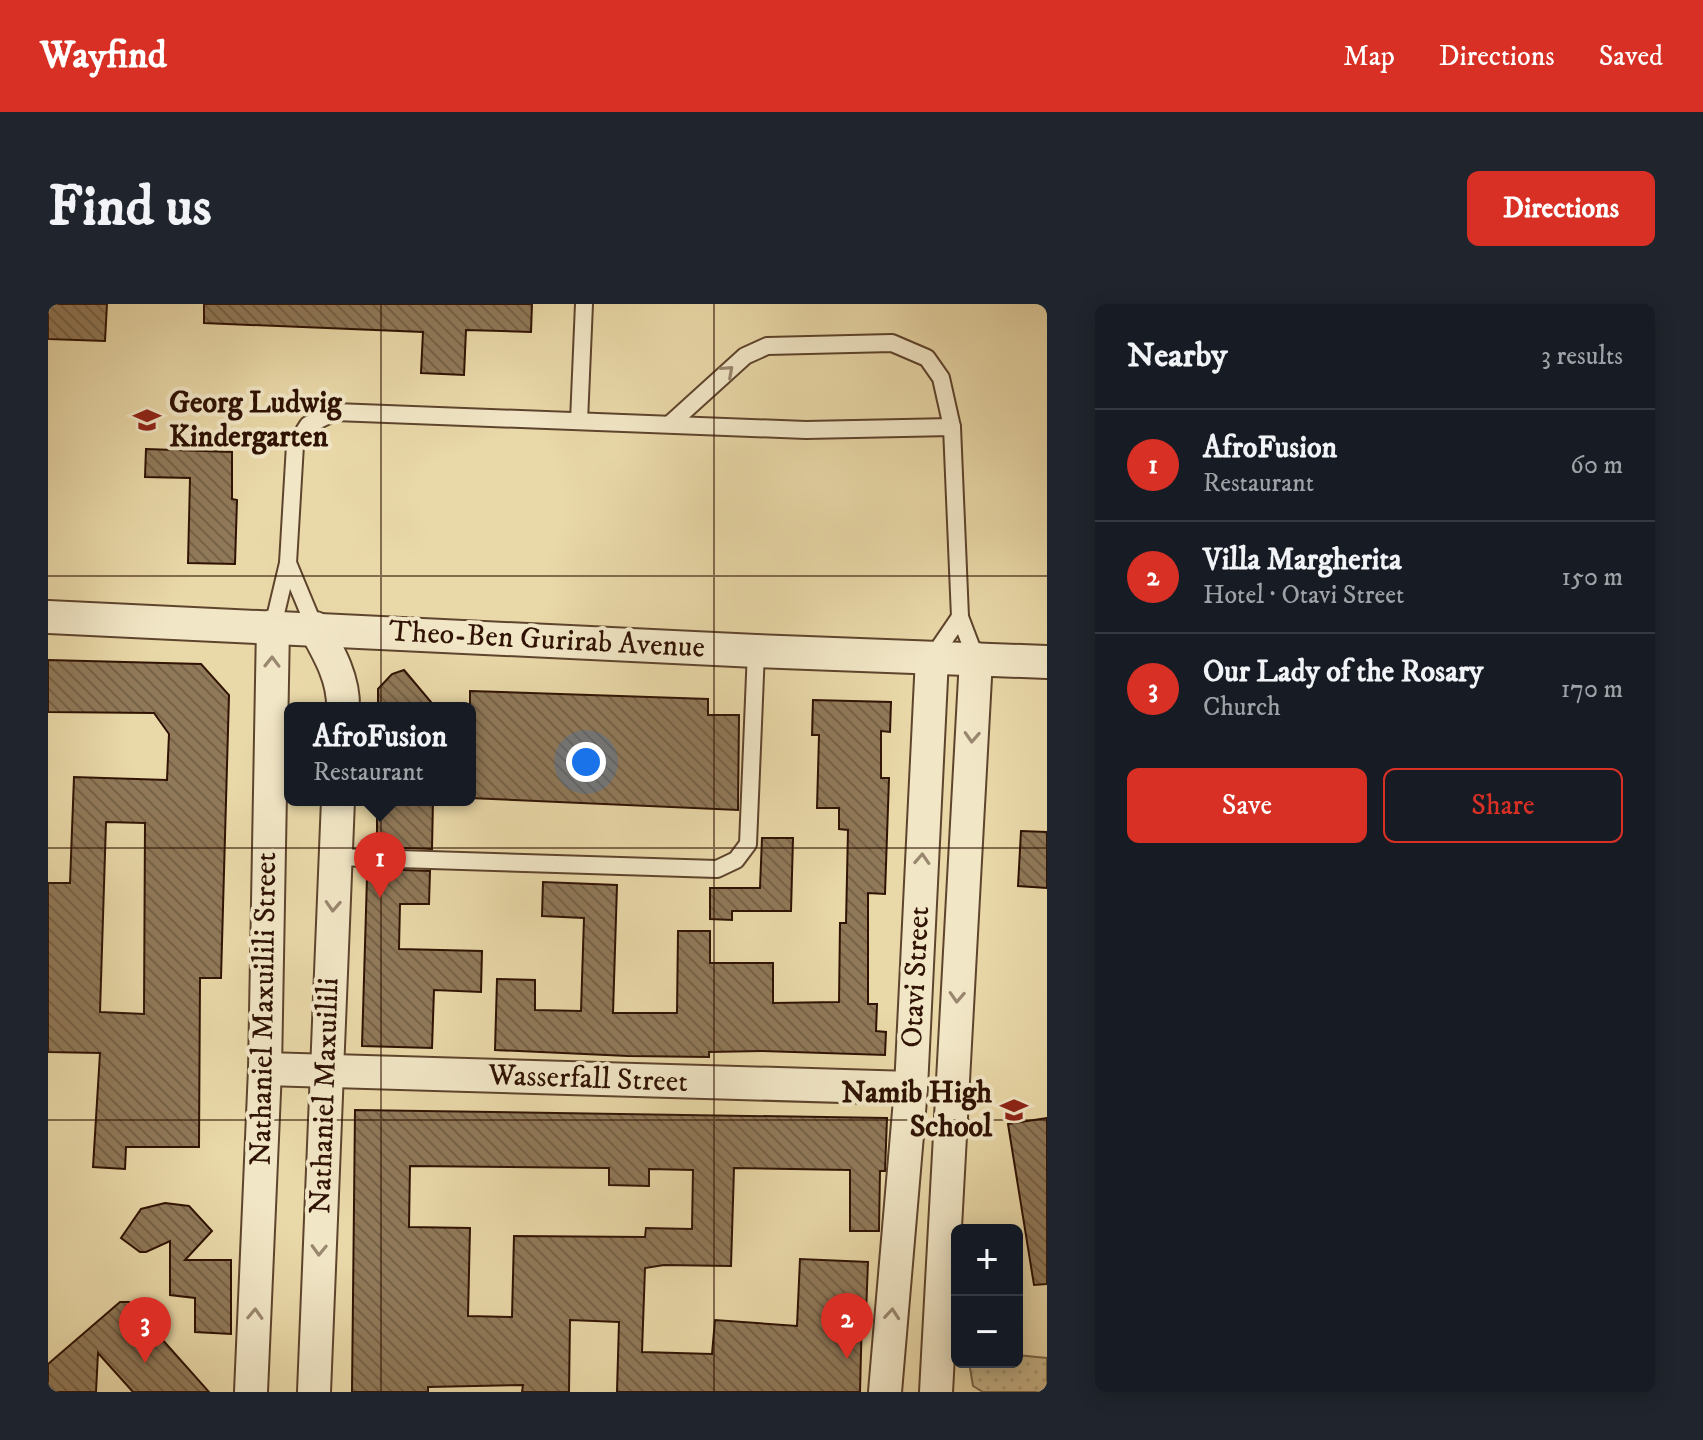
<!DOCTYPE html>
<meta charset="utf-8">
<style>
body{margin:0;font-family:"IM FELL DW Pica",serif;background:#20242c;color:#f1f3f6}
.controls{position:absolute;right:24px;bottom:24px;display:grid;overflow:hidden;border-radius:12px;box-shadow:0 4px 20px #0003}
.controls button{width:72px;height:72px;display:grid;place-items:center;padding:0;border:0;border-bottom:2px solid #363941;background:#171b24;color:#f1f3f6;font:40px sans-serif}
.you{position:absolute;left:538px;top:458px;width:28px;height:28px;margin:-20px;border:6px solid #fff;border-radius:50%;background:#1a73e8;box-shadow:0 0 0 12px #1a73e833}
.badge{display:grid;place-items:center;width:52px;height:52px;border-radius:50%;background:#d93025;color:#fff;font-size:26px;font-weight:700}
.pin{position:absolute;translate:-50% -66px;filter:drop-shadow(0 2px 4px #0008)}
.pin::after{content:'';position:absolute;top:42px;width:28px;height:24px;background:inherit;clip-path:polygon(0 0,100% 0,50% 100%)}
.popup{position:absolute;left:236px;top:398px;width:192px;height:104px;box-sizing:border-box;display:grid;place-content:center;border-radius:12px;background:#171b24;filter:drop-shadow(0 2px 6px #0005);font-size:26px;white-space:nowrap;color:#9ea1a6}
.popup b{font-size:30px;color:#f1f3f6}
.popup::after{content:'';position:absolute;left:50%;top:100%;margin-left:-16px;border:16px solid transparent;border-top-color:#171b24}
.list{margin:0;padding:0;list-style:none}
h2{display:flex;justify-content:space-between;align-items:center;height:104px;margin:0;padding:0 32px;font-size:34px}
h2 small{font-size:26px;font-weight:400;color:#9ea1a6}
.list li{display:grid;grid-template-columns:52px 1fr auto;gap:24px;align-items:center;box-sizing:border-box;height:112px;padding:0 32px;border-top:2px solid #363941}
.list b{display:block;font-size:30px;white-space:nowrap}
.list p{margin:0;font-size:26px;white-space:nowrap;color:#9ea1a6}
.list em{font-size:26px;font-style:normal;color:#9ea1a6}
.actions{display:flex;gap:16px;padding:24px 32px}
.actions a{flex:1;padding:18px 0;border:2px solid #d93025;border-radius:12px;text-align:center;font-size:28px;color:#d93025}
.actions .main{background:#d93025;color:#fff}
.map{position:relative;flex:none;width:999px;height:1088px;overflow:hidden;border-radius:12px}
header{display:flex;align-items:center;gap:48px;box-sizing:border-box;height:112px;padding:0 40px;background:#d93025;color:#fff}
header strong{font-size:38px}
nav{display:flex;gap:44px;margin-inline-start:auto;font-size:28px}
.intro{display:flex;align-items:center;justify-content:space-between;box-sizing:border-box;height:192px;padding:0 48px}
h1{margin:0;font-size:56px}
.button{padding:20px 36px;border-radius:12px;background:#d93025;color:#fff;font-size:28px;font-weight:700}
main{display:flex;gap:48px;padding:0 48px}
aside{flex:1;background:#171b24;border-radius:12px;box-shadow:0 4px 20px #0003}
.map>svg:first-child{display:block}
.grass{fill:url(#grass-dots);stroke:#7d6548;stroke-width:2}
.building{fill:url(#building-back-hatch);stroke:#301304;stroke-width:2;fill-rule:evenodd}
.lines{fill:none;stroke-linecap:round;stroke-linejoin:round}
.service-casing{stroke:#5e442d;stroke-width:20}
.minor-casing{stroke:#5e442d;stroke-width:36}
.service{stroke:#f1e6c6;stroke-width:16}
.minor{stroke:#f1e6c6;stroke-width:32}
.oneway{stroke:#9a876f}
.grid{fill:none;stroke:#301304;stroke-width:2;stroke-opacity:0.55}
.labels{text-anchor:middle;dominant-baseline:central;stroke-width:8;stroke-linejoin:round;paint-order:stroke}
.poi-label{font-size:30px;font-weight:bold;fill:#301304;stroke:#f1e6c6;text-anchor:start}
.street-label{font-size:30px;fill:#301304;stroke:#f1e6c6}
</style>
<header>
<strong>Wayfind</strong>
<nav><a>Map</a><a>Directions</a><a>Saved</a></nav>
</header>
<div class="intro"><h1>Find us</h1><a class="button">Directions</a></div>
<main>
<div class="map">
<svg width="999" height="1088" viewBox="0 0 999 1088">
<defs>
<pattern id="grass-dots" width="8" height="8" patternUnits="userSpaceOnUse" patternTransform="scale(2)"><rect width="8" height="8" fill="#cab78c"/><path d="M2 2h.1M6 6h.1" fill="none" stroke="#ae9c77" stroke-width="1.8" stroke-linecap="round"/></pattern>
<pattern id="building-back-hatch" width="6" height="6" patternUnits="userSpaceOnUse" patternTransform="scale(2)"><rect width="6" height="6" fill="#907959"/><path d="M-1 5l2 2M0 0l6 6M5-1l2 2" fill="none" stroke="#766247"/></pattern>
</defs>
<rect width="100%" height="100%" fill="#e9d8a8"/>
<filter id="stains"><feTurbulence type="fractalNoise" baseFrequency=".0025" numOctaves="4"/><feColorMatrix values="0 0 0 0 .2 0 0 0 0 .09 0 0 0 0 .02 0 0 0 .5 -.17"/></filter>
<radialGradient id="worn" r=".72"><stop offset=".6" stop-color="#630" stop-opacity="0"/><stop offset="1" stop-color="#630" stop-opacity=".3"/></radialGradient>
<!-- grass -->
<path class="grass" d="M969 1051 999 1054V1088H935L925 1082 921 1058H969Z"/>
<!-- building -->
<g class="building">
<path d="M0 0H59L57 37 0 35Z"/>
<path d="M156 0H484L483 28 418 26 416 71 373 69 375 28 156 19Z"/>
<path d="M98 145 184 148V195L189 196 187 260 140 259 142 174 97 173Z"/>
<path d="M0 356 153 360 181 391 173 674H152L151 843H78L77 865 45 863 52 749 0 748V579H22L26 473 119 476 121 430 106 409 0 408ZM58 518 97 519 96 710 52 708Z"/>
<path d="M356 366 388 404H330V385L344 370Z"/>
<path d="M422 387 660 395V411H691L690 506 422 494Z"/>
<path d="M765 396 843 398 842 428 833 427V474H841L837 590 820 589V700H829L828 727 838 728 837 751 714 747 661 748V753L580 752 447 746 449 675 487 676V706L533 707 536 614 494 612 495 578 569 581 565 709H629L630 627H662V659H725V699L791 698 792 619H798L800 526 791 525V504H769L771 431H764Z"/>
<path d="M329 496H385L384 545 329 543Z"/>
<path d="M973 527 999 528V584L970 582Z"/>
<path d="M714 534H745L743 607H684V616L662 615V584H712Z"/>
<path d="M328 565 382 567 381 600H352L351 645 434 647 433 688 386 686 384 744 314 742 319 573H328Z"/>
<path d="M307 806 839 814 837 867H832L831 927H802V866L686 864 683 962 616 961 597 964 594 1048 664 1050 667 1016 749 1022 752 955 820 958 818 1010H814L812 1088H569L571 1018 522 1016 521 1088H474L475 1081 380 1083V1088H304ZM362 862 561 864V881L601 882V865L645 866 644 925 598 924 597 933 466 932 464 1013 420 1012 422 924 361 923Z"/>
<path d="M999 814V980L986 981 960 820Z"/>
<path d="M117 899 141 902 164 927 137 956H183V1030L147 1028V994L122 991V937L98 948H92L73 934 93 905Z"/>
<path d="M72 998H81L161 1088H85L50 1049 48 1088H0V1060Z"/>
</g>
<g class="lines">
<!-- service casing -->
<g class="service-casing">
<g id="service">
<path d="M531 117 536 0"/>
<path d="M622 120 697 52 719 42 844 39 879 54 893 74 904 123"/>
<path d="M240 259 267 324"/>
<path d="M225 322 240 259 247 141 260 121 287 108 758 126 904 123 912 313 928 355"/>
<path d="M884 354 912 313"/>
<path d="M287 553 669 565 688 556 700 540 708 347"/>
</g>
</g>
<!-- minor casing -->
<g class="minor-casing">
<g id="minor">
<path d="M0 313 708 347 999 358"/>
<path d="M267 324C281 349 296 375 295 404"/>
<path d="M217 765 863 784"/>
<path d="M203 1088 217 765 225 322"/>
<path d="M266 1088 290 496"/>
<path d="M837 1088 863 784 884 354"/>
<path d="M888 1088 928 355"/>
</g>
</g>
<!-- service -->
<use href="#service" class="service"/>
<!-- minor -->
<use href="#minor" class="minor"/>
</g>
<!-- one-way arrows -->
<defs><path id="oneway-chevron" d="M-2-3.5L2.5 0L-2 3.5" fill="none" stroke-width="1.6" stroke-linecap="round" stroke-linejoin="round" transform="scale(2)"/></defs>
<g class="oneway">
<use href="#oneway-chevron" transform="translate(680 67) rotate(-42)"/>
<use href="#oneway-chevron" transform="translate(224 358) rotate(-89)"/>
<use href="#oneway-chevron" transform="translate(924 433) rotate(93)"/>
<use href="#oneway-chevron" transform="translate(874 555) rotate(-87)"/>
<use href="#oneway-chevron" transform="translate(285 602) rotate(93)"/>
<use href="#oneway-chevron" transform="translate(909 693) rotate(93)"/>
<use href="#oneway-chevron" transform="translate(271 946) rotate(92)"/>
<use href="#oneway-chevron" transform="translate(207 1010) rotate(-88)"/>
<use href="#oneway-chevron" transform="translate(844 1010) rotate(-85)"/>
</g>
<!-- grid -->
<path class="grid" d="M333 0V1088M666 0V1088M0 272H999M0 544H999M0 816H999"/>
<!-- icons -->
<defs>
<g id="school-bare" transform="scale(2.16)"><path d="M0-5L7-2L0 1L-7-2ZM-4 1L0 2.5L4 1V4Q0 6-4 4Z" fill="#8f2418" stroke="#f1e6c6" stroke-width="2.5" paint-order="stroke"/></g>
</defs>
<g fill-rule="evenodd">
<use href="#school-bare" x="99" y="116"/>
<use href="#school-bare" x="966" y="806"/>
</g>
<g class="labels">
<!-- poi labels -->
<g class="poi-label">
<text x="121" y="99">Georg Ludwig<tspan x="121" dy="34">Kindergarten</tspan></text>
<text x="944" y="789" text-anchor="end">Namib High<tspan x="944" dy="34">School</tspan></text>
</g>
<!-- street labels -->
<g class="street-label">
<text transform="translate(499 336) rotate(3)">Theo-Ben Gurirab Avenue</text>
<text transform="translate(868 673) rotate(-87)">Otavi Street</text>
<text transform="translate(216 705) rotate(-89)">Nathaniel Maxuilili Street</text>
<text transform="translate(540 775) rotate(2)">Wasserfall Street</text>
<text transform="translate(277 792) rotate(-88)">Nathaniel Maxuilili</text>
</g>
</g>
<rect width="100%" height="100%" filter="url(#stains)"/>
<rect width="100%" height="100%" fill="url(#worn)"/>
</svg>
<div class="controls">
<button>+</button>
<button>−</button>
</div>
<div class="you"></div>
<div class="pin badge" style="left:332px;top:594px">1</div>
<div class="popup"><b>AfroFusion</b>Restaurant</div>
<div class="pin badge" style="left:799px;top:1055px">2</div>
<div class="pin badge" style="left:97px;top:1059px">3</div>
</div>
<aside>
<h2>Nearby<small>3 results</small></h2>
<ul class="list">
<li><span class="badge">1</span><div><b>AfroFusion</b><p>Restaurant</p></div><em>60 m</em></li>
<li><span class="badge">2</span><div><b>Villa Margherita</b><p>Hotel · Otavi Street</p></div><em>150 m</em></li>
<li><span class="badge">3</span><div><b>Our Lady of the Rosary</b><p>Church</p></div><em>170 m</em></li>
</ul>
<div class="actions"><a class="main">Save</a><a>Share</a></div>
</aside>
</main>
